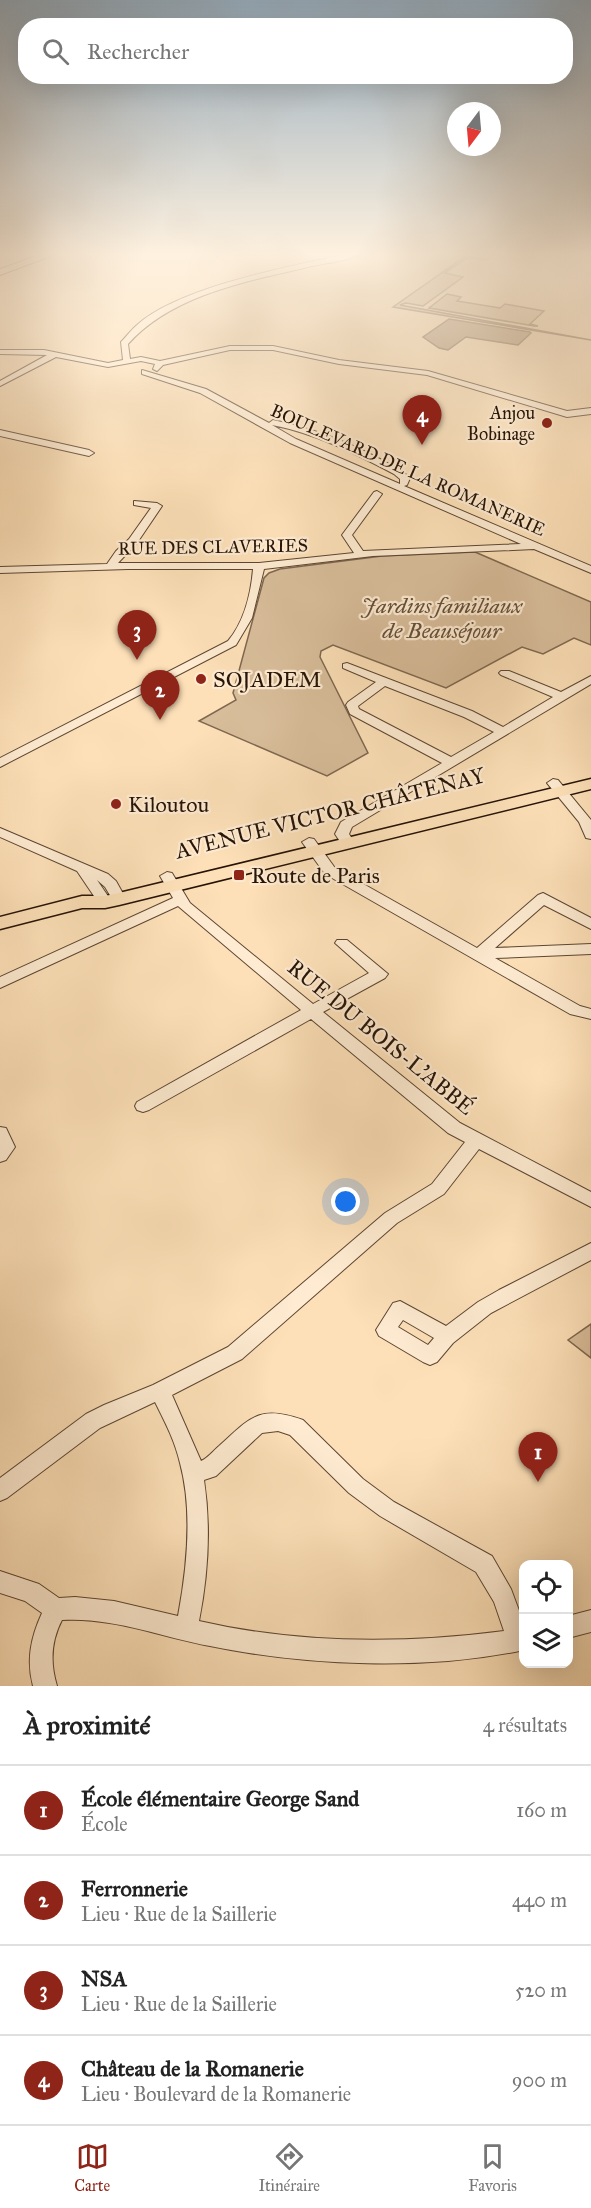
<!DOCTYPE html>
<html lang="fr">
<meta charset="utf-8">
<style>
body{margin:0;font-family:"IM FELL Great Primer",serif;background:#f2f2f2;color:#222}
.controls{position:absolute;right:18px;bottom:18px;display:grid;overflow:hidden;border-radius:12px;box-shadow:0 6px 24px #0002}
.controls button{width:54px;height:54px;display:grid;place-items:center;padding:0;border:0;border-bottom:2px solid #e0e0e0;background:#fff;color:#222;font:30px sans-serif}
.compass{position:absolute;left:447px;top:102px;width:54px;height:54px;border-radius:50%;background:#fff;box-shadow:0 6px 24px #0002;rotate:196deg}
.you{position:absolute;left:346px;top:1202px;width:21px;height:21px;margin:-15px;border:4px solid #fff;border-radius:50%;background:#1a73e8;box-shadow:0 0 0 9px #1a73e833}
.badge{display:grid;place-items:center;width:39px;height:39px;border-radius:50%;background:#8f2418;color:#fff;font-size:20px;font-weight:700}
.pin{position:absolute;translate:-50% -50px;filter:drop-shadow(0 2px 3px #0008)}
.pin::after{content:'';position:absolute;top:32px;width:21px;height:18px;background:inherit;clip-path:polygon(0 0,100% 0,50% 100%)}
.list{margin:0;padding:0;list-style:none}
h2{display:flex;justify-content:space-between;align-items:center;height:78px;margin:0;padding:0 24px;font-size:26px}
h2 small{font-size:20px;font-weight:400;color:#767676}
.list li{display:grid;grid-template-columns:39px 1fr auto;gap:18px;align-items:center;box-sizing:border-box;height:90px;padding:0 24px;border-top:2px solid #e0e0e0}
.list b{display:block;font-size:22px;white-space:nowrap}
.list p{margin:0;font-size:20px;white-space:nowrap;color:#767676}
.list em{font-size:20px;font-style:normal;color:#767676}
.icon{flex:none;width:33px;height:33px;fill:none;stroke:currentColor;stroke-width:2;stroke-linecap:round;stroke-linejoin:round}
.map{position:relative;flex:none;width:591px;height:1686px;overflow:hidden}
.search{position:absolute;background:#fff;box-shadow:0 6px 24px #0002;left:18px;right:18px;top:18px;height:66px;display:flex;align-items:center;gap:15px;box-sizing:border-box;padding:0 21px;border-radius:24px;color:#767676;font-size:22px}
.sheet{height:438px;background:#fff}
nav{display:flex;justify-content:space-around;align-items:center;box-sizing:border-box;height:84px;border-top:2px solid #e0e0e0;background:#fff;font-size:16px;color:#767676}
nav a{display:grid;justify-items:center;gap:3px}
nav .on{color:#8f2418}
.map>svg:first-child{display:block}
.green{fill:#d8bd9a;stroke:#7f6850;stroke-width:1.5}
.water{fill:#b49a7b;stroke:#7b644c;stroke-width:1.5}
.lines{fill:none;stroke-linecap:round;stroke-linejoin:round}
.minor-casing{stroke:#5c4632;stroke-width:2}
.major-casing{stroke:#261306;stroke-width:3}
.highway-casing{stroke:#261306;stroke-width:2}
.minor{fill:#feebd1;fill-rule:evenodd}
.major{fill:#fde0b8;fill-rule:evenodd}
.highway{fill:#fde0b8;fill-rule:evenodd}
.poi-dot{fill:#8f2418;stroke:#feebd1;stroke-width:2}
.labels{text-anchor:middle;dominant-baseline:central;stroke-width:4.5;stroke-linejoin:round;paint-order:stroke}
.far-poi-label{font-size:18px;fill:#261306;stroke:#feebd1;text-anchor:end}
.far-street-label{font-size:18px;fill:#261306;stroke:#feebd1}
.park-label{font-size:22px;font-style:italic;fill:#644e3a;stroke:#feebd1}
.poi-label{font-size:22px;fill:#261306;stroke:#feebd1;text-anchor:start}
.street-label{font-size:22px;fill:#261306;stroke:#feebd1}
</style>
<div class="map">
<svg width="591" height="1686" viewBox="0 0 591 1686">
<rect width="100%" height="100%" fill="#fde0b8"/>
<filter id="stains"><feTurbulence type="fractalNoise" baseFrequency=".00333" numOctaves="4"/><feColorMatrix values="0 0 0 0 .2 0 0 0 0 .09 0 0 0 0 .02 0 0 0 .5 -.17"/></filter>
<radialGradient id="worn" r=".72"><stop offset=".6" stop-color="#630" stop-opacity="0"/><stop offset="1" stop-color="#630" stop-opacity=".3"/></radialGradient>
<!-- green -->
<g class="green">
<path d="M470 253H496L487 260 468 257 445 273 463 277 423 306 406 303 400 305 591 340 393 307Z"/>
<path d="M447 294 461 297 457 301 500 308 505 304 544 311 530 324 538 326H534L429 308Z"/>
<path d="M475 552 591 602V645L574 638 543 654 522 647 446 688 333 645 321 651 320 657 368 753 327 776 199 721 236 700 233 693 264 578 269 573 280 569 382 556Z"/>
<path d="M591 1324V1358L568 1340Z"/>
</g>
<!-- water -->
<path class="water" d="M449 319 530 332 531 333 518 345 466 337 448 350 439 348 423 337Z"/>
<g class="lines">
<!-- minor casing -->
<g class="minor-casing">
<g id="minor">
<path d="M351 253H362C347 262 322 263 304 268 243 282 171 296 128 344L130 359 141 357 160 361 230 346H273L339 360 428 371 567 411 591 408V414L567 417 427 375 339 364 273 350H230L163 365 157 371 153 369 155 364 141 361 108 367 56 357 0 386V381L47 355 0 354V350H44L108 363 123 360 121 342C126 337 131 330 137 325 181 286 293 266 351 253Z"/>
<path d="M142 370 206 389 269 423 273 420C311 428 344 440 378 458 389 464 401 469 410 478L407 485 404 486 591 566V573L534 549 373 556 264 569 252 618 236 645 0 767V758L228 641C244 622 251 593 253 569H128L0 573V567L107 564 116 551 129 539 151 508 134 505V501L157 503 162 506 137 543 118 563H259L354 553 342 535 374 492 377 491 382 494 352 535 363 551 521 544 290 443 200 393 142 374ZM272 425C317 434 354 453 394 474L400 479V484L296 439Z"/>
<path d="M0 430 89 450 94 453 89 456 0 436Z"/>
<path d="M347 663 472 711 503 727 553 697 501 675 499 673 501 671H509L561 692 591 676V684L352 827 349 834 355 843 348 847 343 846 335 834 341 822 442 763 350 714 346 705 348 702 376 682 343 668V664ZM385 686 464 717 494 732 451 757 359 709 358 706Z"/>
<path d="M553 779 558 780 591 820V839L586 838 579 822 547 783Z"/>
<path d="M0 828 108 874 116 881 126 899 124 902H114L105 887 97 880 112 902 110 905H100L77 871 0 837Z"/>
<path d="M309 838 314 839 335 868 477 948 538 895 543 893 591 918V929L544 905 495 948 591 944V954L495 958 580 1006 591 1009V1019L570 1014 325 874 302 842Z"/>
<path d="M167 872 172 873 190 903 313 1004 369 973 335 943 337 940H347L388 974 385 978 323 1012 460 1123 591 1192V1207L479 1149 444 1194 397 1223 242 1359 172 1395 201 1461C208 1458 213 1451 219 1446 250 1418 259 1404 303 1420L363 1479 394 1502 492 1556 511 1589 524 1624V1650C426 1671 307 1666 210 1646 161 1637 113 1617 62 1620 51 1641 50 1663 57 1686H33C26 1660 31 1637 42 1613L25 1601 0 1593V1571L39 1584 59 1598 75 1597 114 1601 178 1616C187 1568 193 1511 180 1463 175 1441 165 1422 155 1402L100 1428 7 1498 0 1501V1478L86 1414 104 1405 153 1385 228 1347 385 1213 432 1184 465 1142 448 1133 311 1019 149 1110 143 1112 137 1110 135 1106 137 1102 301 1010 178 906 0 988V977L173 898 160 876ZM278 1431 290 1435 349 1493 380 1516 476 1572 494 1602 504 1631C403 1644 299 1644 199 1621 208 1576 211 1526 204 1480L216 1476 262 1433Z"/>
<path d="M0 1127 6 1128 15 1147 6 1160 0 1162Z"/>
<path d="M591 1243V1260L491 1313 453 1343 437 1362 430 1365 423 1362 379 1336 376 1330 393 1303 400 1301 446 1326 478 1302 499 1290ZM403 1320 434 1338 428 1345 398 1327Z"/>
<path d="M591 1610V1632L568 1638V1616Z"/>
</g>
</g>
<!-- major casing -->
<g class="major-casing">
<path id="major" d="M591 779V789L119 905 105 908H82L0 929V917L82 896H105L119 893Z"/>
</g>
<!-- highway casing -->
<g class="highway-casing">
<path id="highway" d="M45 253H59L0 275V269Z"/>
</g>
<!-- minor -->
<use href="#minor" class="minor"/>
<!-- major -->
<use href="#major" class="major"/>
<!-- highway -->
<use href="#highway" class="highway"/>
</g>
<!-- sky -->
<linearGradient id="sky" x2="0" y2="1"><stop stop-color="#93aabc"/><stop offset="0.52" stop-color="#fef1df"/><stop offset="1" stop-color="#fef1df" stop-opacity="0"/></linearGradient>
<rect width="591" height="489" fill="url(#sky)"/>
<!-- markers -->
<g class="poi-dot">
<circle cx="547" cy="423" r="6"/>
<circle cx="201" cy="679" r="6"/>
<circle cx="116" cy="804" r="6"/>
<rect x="233" y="869" width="12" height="12" rx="3"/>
</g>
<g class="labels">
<!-- far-poi labels -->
<g class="far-poi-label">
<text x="535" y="413">Anjou<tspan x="535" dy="21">Bobinage</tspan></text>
</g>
<!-- far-street labels -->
<g class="far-street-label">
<text transform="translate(408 470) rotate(24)">BOULEVARD DE LA ROMANERIE</text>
<text transform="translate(213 547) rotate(-1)">RUE DES CLAVERIES</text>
</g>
<!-- park labels -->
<g class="park-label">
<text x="442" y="605">Jardins familiaux<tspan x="442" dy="25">de Beauséjour</tspan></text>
</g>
<!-- poi labels -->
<g class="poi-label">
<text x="213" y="679">SOJADEM</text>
<text x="128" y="804">Kiloutou</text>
<text x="251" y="875">Route de Paris</text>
</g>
<!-- street labels -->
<g class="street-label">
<text transform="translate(330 813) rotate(-14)">AVENUE VICTOR CHÂTENAY</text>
<text transform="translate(381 1037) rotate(39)">RUE DU BOIS-L'ABBÉ</text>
</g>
</g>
<rect width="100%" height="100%" filter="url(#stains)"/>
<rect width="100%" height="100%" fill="url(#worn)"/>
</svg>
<div class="controls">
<button><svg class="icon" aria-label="locate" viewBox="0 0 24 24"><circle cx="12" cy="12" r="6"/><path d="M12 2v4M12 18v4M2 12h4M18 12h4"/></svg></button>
<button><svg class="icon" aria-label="layers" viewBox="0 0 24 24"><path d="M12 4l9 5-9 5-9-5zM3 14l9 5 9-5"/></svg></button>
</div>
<svg class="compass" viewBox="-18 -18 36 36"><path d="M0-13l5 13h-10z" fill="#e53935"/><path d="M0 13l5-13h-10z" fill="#767676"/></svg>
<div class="you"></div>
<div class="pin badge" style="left:538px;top:1482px">1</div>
<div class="pin badge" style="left:160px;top:720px">2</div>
<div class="pin badge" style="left:137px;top:660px">3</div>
<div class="pin badge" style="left:422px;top:445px">4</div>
<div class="search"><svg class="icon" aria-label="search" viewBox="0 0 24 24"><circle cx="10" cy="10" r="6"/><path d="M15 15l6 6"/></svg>Rechercher</div>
</div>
<section class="sheet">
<h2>À proximité<small>4 résultats</small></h2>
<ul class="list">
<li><span class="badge">1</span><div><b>École élémentaire George Sand</b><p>École</p></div><em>160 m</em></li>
<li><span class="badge">2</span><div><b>Ferronnerie</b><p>Lieu · Rue de la Saillerie</p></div><em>440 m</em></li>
<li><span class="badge">3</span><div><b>NSA</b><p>Lieu · Rue de la Saillerie</p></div><em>520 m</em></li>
<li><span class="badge">4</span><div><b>Château de la Romanerie</b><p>Lieu · Boulevard de la Romanerie</p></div><em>900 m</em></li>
</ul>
</section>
<nav>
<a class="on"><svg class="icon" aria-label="map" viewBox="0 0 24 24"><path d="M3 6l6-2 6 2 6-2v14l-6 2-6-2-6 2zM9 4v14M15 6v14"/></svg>Carte</a>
<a><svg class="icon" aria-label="directions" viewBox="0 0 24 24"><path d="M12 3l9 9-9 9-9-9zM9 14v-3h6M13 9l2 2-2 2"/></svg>Itinéraire</a>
<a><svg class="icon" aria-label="saved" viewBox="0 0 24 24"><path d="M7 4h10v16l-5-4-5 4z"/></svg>Favoris</a>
</nav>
